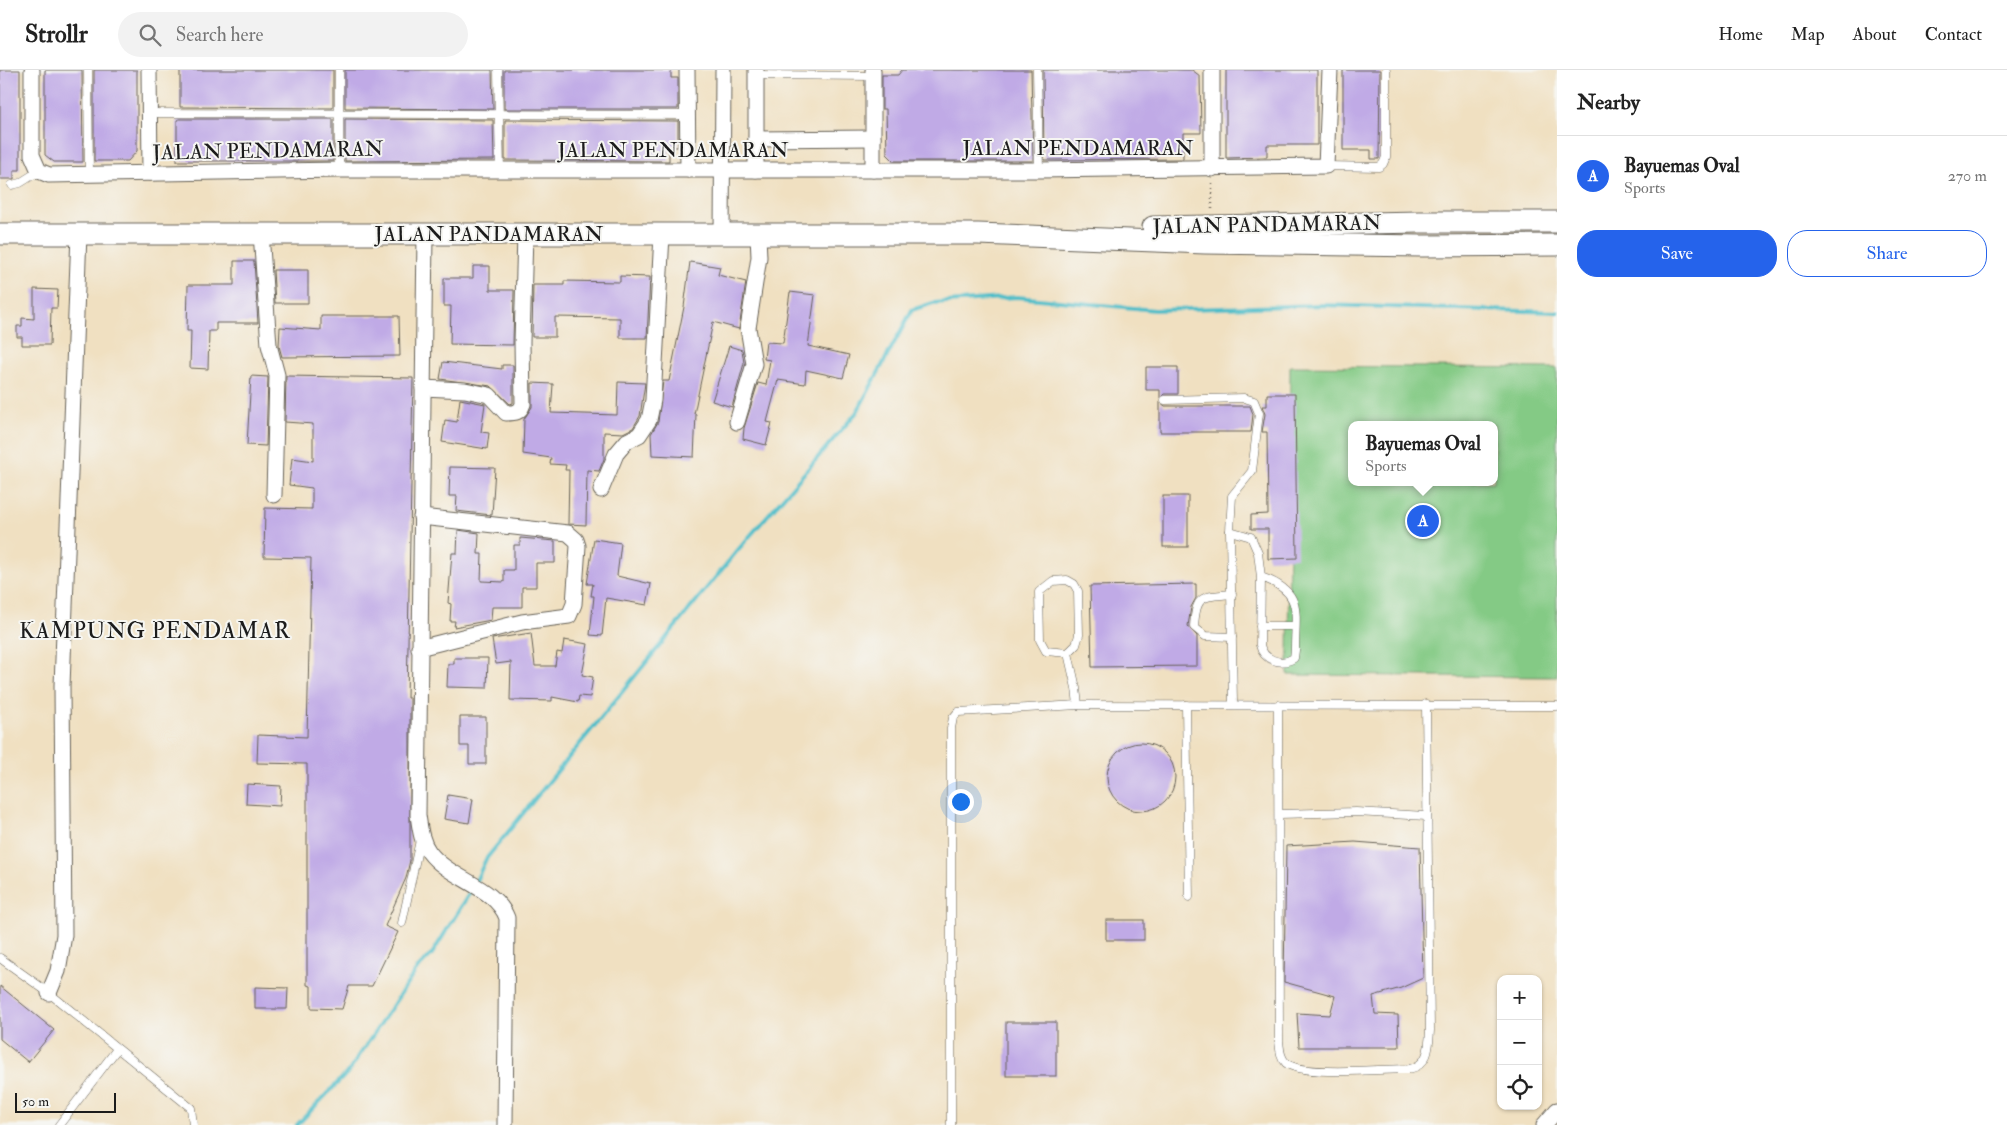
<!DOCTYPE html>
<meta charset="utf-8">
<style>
body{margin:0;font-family:"IM FELL Double Pica",serif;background:#f2f2f2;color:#222}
.controls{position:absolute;right:15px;bottom:15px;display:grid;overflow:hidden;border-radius:10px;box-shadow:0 1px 4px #0004}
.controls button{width:45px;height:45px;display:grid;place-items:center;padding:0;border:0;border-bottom:1px solid #e0e0e0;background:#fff;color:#222;font:25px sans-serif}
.scale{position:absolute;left:15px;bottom:12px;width:101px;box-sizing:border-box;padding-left:5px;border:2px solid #1c1c1c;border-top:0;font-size:14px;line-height:18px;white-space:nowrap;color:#1c1c1c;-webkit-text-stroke:4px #f6f6f2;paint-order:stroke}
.you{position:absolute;left:960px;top:731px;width:18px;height:18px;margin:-12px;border:4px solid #fff;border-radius:50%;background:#1a73e8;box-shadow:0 0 0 8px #1a73e833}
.badge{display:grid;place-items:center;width:32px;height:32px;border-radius:50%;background:#2563eb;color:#fff;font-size:16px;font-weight:700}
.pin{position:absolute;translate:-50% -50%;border:2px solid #fff;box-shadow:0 1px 5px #0006}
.popup{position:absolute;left:1348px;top:351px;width:150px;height:65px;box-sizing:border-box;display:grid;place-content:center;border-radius:10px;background:#fff;filter:drop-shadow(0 1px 4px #0005);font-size:16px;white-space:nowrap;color:#767676}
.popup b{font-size:19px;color:#222}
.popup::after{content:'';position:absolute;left:50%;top:100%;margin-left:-10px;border:10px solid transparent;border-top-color:#fff}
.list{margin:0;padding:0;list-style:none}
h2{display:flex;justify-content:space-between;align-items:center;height:65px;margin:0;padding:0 20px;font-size:21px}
h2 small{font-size:16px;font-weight:400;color:#767676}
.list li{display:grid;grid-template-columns:32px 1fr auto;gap:15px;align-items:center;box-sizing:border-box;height:80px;padding:0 20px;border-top:1px solid #e0e0e0}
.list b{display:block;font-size:19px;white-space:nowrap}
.list p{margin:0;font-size:16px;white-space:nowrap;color:#767676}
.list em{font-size:16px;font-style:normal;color:#767676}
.actions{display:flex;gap:10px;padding:15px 20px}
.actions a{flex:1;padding:11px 0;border:1px solid #2563eb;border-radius:20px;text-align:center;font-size:18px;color:#2563eb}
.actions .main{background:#2563eb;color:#fff}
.icon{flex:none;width:28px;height:28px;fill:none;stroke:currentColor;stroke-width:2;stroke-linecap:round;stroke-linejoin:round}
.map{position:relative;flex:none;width:1557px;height:1055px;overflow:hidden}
header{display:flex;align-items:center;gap:30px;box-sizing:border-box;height:70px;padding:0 25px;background:#fff;border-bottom:1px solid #e0e0e0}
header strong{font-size:24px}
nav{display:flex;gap:28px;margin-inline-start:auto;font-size:18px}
.search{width:350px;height:45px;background:#f2f2f2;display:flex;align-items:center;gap:12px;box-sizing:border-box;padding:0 18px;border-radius:28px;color:#767676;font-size:19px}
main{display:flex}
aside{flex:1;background:#fff}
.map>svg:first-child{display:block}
.green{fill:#84ca85;stroke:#507350;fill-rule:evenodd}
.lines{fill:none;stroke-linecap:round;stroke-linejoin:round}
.stream{stroke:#50bec9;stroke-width:4}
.building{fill:#c0aae6}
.service-casing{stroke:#666156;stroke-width:9}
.minor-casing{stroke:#666156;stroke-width:17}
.secondary-casing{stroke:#666156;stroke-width:23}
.path{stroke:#666156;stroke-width:2.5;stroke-dasharray:1 4;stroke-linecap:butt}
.service{stroke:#fff;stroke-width:8}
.minor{stroke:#fff;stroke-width:15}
.secondary{stroke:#fff;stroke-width:21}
.labels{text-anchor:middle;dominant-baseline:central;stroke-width:4;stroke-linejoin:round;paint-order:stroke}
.street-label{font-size:21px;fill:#1c1c1c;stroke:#f6f6f2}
.neighbourhood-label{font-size:22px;letter-spacing:1px;fill:#1c1c1c;stroke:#f6f6f2}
</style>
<header>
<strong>Strollr</strong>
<div class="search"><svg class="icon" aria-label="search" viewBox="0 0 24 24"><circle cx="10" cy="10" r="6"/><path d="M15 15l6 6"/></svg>Search here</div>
<nav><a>Home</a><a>Map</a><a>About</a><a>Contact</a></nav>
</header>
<main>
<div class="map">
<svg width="1557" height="1055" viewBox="0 0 1557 1055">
<rect width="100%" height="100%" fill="#f6f6f2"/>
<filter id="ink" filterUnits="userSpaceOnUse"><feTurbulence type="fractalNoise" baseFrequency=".02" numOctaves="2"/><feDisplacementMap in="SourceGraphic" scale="10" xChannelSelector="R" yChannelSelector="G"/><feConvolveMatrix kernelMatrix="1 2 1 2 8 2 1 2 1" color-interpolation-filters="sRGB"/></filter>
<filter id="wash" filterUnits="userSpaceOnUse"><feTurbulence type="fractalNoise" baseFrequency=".0096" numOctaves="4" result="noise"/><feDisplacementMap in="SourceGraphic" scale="20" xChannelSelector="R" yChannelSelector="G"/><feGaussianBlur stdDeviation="1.12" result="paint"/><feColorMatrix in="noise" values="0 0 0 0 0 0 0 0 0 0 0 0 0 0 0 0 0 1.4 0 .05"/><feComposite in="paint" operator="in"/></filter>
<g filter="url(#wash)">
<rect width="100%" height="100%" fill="#f0e0c1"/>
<!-- green -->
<path class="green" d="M1290 296 1557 298V607L1288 605ZM1352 355H1494V412H1352Z"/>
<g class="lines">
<!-- stream -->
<g class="stream">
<path d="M475 813 486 789 737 481 857 342 912 240 933 233 1017 227 1155 240 1321 235 1557 242"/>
<path d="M297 1055 349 1001 417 899 432 884 472 819"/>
</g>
</g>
<g id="blocks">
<!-- building -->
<g class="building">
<path d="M0 0H20V100H14V109H0Z"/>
<path d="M45 0H82L83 92H54L45 85Z"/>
<path d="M94 0H137V81L128 91H94Z"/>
<path d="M180 0H333V38L180 37Z"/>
<path d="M345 0H492L493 39 345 38Z"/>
<path d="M504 0H671V8H678V39H504Z"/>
<path d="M902 0H1031L1033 91H894L887 84 886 39H882V5H898Z"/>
<path d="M1043 0H1192L1200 6 1201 63H1183V89L1044 90Z"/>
<path d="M1226 0H1317V75H1267V87L1226 88Z"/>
<path d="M1343 0H1380L1379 89H1371V80H1343Z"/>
<path d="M179 49H333V91H177V50Z"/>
<path d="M345 49 493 50 494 90 345 91Z"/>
<path d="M505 50 678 51V77H669V91L505 90Z"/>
<path d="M234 191H254L258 253H216V261H209L208 299 190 298 191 261H187L188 215H234Z"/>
<path d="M690 192 720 197 718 205 746 212 739 259 713 252 694 344H696L694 387 652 385 651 364 658 352 663 311H669L684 237Z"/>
<path d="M473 196H490V220H514L513 275 450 274 451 236H444V208H473Z"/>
<path d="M273 200H308V233H275Z"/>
<path d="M620 206 650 207 647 268H620V248L555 247V267H532L533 215H564V211L620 212Z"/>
<path d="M34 219 58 220 57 238H51L50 275H22V267H17V256H22V248L34 249Z"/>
<path d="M790 222 815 225 808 276 849 285 843 308 806 300 805 314 778 310 767 352 772 353 766 375 743 369 744 358 758 313 766 315 770 290 764 289 766 272 783 273Z"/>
<path d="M321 246H399L400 286 282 287 279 276 280 257 321 260Z"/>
<path d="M729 276 742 280 744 293 732 337 712 331Z"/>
<path d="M443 292 502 299V295H513V333L510 334 491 316 440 309Z"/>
<path d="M1146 297H1178V324H1164L1160 328V320H1146Z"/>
<path d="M251 306 268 307 266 376 247 375Z"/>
<path d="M286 306 413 308 407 628H410V790L406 808 385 856 398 862 372 916H349L342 939 311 938V916L307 915V694L257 693 258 665 307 667 311 488 264 487 265 438 312 439V418L289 415 292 388 313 391V354L285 352Z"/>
<path d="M618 312 645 313 640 346 633 358 623 363 604 362V389L599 401 587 400 586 455 568 454 569 400H565L566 395 550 394 551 388 523 384 524 349 532 337V313L553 314 551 343 617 345Z"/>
<path d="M1267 324H1295L1297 488 1268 489V459H1251V445L1268 444 1267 362H1262L1265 344 1262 336H1267Z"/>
<path d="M460 329 485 334 481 362 489 363 487 379 442 372 445 350 457 352Z"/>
<path d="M1160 332 1165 336H1250L1253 344 1251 362H1160Z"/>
<path d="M450 397 495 398 492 445 456 441 457 426H449Z"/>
<rect x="1163" y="426" width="25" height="51"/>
<path d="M458 460 479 463 478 484H482L481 511 504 512V500H514V475H520V468L555 471V493H536V517H522V537H492L491 550 454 557 455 551H450L451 534 448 533 452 483H457Z"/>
<path d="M594 469 621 473 617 506 651 514 647 535 606 528 602 566 590 565 594 526H591L593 514H587Z"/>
<path d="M1196 514V528L1191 537 1188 556 1197 566V596L1092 597 1090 516Z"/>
<path d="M531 563 535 596H555L557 582 562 583 564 570 588 574 582 605 593 607 590 627 579 626 578 632 552 627V631L510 630 511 592 496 594 492 569Z"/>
<path d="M454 588H488L487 618 447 617 448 594H454Z"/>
<path d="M460 647H486V694H469V676H460Z"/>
<circle cx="1141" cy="707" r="34"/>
<path d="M247 714 281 716 280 736 246 734Z"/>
<path d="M448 725 473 729 469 753 444 749Z"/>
<path d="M1355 772 1420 777 1423 908 1401 918 1373 926 1375 944 1398 945 1399 977H1299L1297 943 1330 945 1335 926 1284 912 1286 776Z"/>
<rect x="1106" y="850" width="38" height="20"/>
<path d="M0 916 54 960 28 992 0 969Z"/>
<path d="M255 917 288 918 287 939H255Z"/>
<rect x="1006" y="952" width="50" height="54"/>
</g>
</g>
</g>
<g filter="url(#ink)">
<use href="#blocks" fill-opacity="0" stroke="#666156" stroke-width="1"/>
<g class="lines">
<!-- service casing -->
<g class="service-casing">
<g id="service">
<path d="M88 0 89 105"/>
<path d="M339 0V100"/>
<path d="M498 0 500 102"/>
<path d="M1037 0 1039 100"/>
<path d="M756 5 873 6"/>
<path d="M149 43 687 45"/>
<path d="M1326 96 1379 97 1383 94 1386 87V0"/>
<path d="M12 115 20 113 39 101"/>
<path d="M1165 330 1244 328 1254 331 1259 343 1252 401 1232 426 1230 461 1233 634"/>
<path d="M1230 461 1251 467 1258 483 1261 507C1304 522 1295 541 1295 580L1294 588C1281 596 1263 590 1260 575L1261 507"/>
<path d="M1232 524C1202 527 1196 524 1194 557L1205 566 1232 567"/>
<path d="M1260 556H1295"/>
<path d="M1068 583 1076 575 1079 565 1078 521 1074 514 1067 510 1053 511 1039 522 1040 570 1046 581 1068 583 1076 618 1078 635"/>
<path d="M1186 635 1189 827"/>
<path d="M1278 635 1279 971C1280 979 1280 987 1286 993 1303 1007 1384 999 1409 999 1429 995 1429 977 1430 960L1426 634"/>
<path d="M1279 744 1356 742 1426 746"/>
<path d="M402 853 420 770"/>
<path d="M0 888 49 923 191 1038 193 1055"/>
<path d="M59 1055 117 979"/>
<path d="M951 1055V658L953 648 958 642 1078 635 1557 636"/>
</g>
</g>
<!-- minor casing -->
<g class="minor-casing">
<g id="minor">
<path d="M32 0V85L39 101 49 105 339 100H1039L1326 96 1330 0"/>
<path d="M149 0 150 103"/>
<path d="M687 0 688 100"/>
<path d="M873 0V100"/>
<path d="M1212 0V99"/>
<path d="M756 69 873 68"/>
<path d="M756 100V0"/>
<path d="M261 163 269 275 277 305 274 425"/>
<path d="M425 164 418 745C420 758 421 771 429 782 449 809 495 816 507 848L505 1055"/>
<path d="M722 166 723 0"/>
<path d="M423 318 465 320 489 325 506 343C515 343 520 343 523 334L522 272 525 164"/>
<path d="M737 352 754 294 748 258 759 187 758 166"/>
<path d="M601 420 616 384 627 371 639 365 649 350 653 330 662 165"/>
<path d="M419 578 522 552 569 546 574 534 578 476 576 470 568 463 421 447"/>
<path d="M49 923 58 901 64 865 62 616 79 164"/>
<path d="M1544 1055 1557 1040"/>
</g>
</g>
<!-- secondary casing -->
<g class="secondary-casing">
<g id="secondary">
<path d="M1153 157 1420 152H1557"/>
<path d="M0 164H978L1205 173 1422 176 1557 175"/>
</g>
</g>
<!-- path -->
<path class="path" d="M1212 113V140"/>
<!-- service -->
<use href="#service" class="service"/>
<!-- minor -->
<use href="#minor" class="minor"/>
<!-- secondary -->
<use href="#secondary" class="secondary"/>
</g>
</g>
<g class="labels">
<!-- street labels -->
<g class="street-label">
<text x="1078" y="78">JALAN PENDAMARAN</text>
<text x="673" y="80">JALAN PENDAMARAN</text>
<text transform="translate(268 81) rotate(-1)">JALAN PENDAMARAN</text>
<text transform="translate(1267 155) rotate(-1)">JALAN PANDAMARAN</text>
<text x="489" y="164">JALAN PANDAMARAN</text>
</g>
<!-- neighbourhood labels -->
<g class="neighbourhood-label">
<text x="155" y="561">KAMPUNG PENDAMAR</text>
</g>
</g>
</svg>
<div class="controls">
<button>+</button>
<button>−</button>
<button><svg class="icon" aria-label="locate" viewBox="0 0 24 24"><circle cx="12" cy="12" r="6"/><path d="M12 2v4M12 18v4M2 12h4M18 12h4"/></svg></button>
</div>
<div class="scale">50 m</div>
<div class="you"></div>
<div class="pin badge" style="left:1423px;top:451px">A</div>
<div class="popup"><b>Bayuemas Oval</b>Sports</div>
</div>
<aside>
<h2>Nearby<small></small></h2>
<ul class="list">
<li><span class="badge">A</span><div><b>Bayuemas Oval</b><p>Sports</p></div><em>270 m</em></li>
</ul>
<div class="actions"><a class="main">Save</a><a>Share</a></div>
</aside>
</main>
